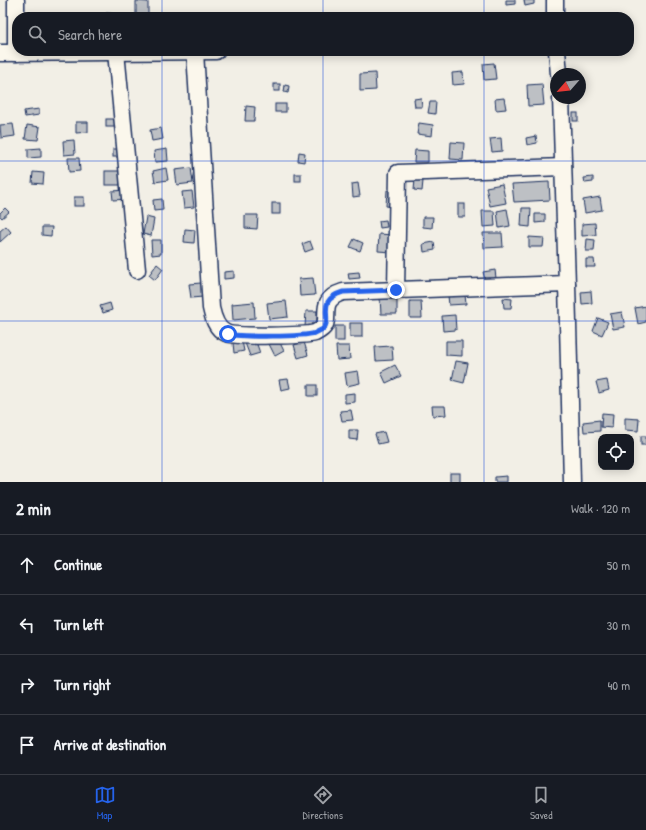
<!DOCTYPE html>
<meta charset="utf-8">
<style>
body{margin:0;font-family:"Patrick Hand",sans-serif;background:#20242c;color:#f1f3f6}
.controls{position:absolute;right:12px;bottom:12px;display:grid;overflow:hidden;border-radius:8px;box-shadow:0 2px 10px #0003}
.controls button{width:36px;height:36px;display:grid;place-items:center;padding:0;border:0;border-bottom:1px solid #363941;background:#171b24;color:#f1f3f6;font:20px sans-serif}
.compass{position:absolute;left:550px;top:68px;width:36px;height:36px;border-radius:50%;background:#171b24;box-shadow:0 2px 10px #0003;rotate:242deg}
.stop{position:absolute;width:12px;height:12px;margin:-9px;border:3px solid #2563eb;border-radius:50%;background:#fff}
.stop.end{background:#2563eb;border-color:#fff;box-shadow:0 1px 4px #0008}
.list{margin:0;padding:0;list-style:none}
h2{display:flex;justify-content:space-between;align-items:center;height:52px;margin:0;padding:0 16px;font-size:17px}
h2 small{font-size:13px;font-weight:400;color:#9ea1a6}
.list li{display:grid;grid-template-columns:26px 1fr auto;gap:12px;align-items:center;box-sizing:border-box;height:60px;padding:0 16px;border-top:1px solid #363941}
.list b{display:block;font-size:15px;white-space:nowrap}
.list em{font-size:13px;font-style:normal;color:#9ea1a6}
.icon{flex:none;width:22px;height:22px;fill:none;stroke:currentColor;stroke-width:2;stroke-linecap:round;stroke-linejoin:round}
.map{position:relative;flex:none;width:646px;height:482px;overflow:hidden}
.search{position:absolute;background:#171b24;box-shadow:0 2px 10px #0003;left:12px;right:12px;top:12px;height:44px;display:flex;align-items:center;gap:10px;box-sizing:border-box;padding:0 14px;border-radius:16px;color:#9ea1a6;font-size:15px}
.sheet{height:292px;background:#171b24}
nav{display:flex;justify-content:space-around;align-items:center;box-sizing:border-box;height:56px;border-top:1px solid #363941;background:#171b24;font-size:11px;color:#9ea1a6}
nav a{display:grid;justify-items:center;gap:2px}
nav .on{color:#2563eb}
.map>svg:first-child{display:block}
.building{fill:#bdc0c4;stroke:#1b2f5e}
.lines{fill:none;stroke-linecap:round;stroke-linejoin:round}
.minor-casing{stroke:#1b2f5e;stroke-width:19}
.minor{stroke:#fbf7ec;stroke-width:16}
.route{stroke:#2563eb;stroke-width:5}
.grid{fill:none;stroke:#1d4ed8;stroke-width:1;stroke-opacity:0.55}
</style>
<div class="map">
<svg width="646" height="482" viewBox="0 0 646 482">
<rect width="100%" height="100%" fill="#f2efe6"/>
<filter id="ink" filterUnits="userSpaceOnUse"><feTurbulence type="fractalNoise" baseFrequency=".025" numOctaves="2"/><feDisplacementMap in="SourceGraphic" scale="8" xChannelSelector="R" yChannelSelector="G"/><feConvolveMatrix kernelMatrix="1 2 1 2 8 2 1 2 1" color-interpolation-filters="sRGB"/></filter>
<g filter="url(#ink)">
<!-- building -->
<g class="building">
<path d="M506 0H515V4L506 5Z"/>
<path d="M524 0H534V4L525 6Z"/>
<path d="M136 1 148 2V16H136Z"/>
<path d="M41 13 49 14V17H41Z"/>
<path d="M106 13 120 14V17H106Z"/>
<path d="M494 63 496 79 484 80 483 64Z"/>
<path d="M463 72 464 84 453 85 452 73Z"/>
<path d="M375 73 376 90 360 91V74Z"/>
<rect x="274" y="84" width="6" height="7"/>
<path d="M542 84 544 105 528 106 527 85Z"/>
<path d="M285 85 289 86 288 93 284 92Z"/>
<path d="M421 98 422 107H415L414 99Z"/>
<path d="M504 98 506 109 496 110 495 99Z"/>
<path d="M430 102H436L435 114 428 113Z"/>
<rect x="275" y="104" width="11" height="8"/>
<path d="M246 106 255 107 254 121H245Z"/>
<path d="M39 109V115L25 117 24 111Z"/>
<rect x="573" y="113" width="5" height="8"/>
<rect x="106" y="119" width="10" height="8"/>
<path d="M76 122H88V132L76 133Z"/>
<path d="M419 123 433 125 432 136 417 134Z"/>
<path d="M13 124 15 136 1 138 0 125Z"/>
<path d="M27 125 40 127 38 140 25 139Z"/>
<path d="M161 128 163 139 152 141 150 130Z"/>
<path d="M536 136 537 143 527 145 526 138Z"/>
<path d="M501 138 502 151 492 152 490 139Z"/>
<path d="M74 140 75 154 64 155 63 141Z"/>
<path d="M451 142 464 143 463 160 450 159Z"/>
<path d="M41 148V157L28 158V149Z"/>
<rect x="113" y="149" width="11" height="8"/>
<path d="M167 149 168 161 155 162 154 151Z"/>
<path d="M415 150 428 151V162H414Z"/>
<path d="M299 152 305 153 304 162 298 161Z"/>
<path d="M68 158H79L80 171 69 172Z"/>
<path d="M166 168 168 180 155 182 153 171Z"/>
<path d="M191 168 193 183 177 185 175 170Z"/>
<rect x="105" y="171" width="15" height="14"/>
<path d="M33 172 44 173 43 184 32 183Z"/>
<rect x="295" y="174" width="6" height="7"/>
<path d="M593 177V182L585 183 584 178Z"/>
<path d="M415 180 423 181 422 191 414 190Z"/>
<path d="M549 182 550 200 514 202 512 184Z"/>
<path d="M358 183 360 196 353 197 352 184Z"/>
<path d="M502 184 506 203 490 206 486 187Z"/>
<path d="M127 190V199L113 200 112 191Z"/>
<path d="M387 190 396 191 395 207 386 206Z"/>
<path d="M192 191 194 207 184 208 182 192Z"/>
<rect x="74" y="197" width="10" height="9"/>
<path d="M600 197 602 210 585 213 583 200Z"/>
<path d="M162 199 163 210 154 211 153 200Z"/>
<rect x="272" y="203" width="8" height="11"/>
<rect x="458" y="204" width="7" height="13"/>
<path d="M5 208 9 212 2 218 0 216V213Z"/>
<path d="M522 208H531L530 227 521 226Z"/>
<path d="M507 209 510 226 499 228 497 211Z"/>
<path d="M482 211H494L495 226 483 227Z"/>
<path d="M535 214H545V222L535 223Z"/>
<path d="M245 215H258L257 229 245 228Z"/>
<path d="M146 217 154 219 151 236 143 234Z"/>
<path d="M423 217H433L432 228 423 227Z"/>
<path d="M386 220 387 227 380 228 379 221Z"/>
<path d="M595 223 596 235 582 236V224Z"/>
<path d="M6 226 11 232 0 242V231Z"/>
<path d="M42 227H52L51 236 42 235Z"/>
<path d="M185 229 195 230 194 243 184 242Z"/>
<path d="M483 233H502L503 247 484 248Z"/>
<path d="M379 234 392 235 391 252 378 251Z"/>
<path d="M529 237 544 238 543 247H529Z"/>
<path d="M354 239 363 243 360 251 350 247Z"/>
<path d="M587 239 595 240 594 251H586Z"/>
<path d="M151 240H161V254L152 255Z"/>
<path d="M310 241 313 249 305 252 302 244Z"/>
<path d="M434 242 435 250 424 252 423 244Z"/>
<path d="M586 259H594L595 267H586Z"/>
<path d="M157 264 163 269 155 280 149 275Z"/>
<path d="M495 270 496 278 485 280 483 272Z"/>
<path d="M234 271V278L224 279V272Z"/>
<path d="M359 272 360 278 349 279 348 273Z"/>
<path d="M313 278 315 295 300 296 299 279Z"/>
<path d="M201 283 203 297 191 298 189 284Z"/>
<path d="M591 291 592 303 582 304 581 292Z"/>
<path d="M465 295 466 304 449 305 448 296Z"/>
<path d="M380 298H397V314H381Z"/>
<path d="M503 298 512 299 511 308H504Z"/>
<path d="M286 301 288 317 269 319 267 303Z"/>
<path d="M410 301H421L422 318H410Z"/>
<path d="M254 302 255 318 233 320 232 304Z"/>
<path d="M110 303 112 310 103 313 100 306Z"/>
<path d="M646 306V322L638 324 635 308Z"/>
<path d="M306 311H317V328L305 327Z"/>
<path d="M622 312 625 327 613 329 610 314Z"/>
<path d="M455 315 456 330 443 331 442 316Z"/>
<path d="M598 318 608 322 602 335 593 331Z"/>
<rect x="350" y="323" width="12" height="14"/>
<rect x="335" y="326" width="9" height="15"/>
<path d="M277 337 284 351 275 356 268 342Z"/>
<path d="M255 339 260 353 250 356 245 343Z"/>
<path d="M242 341 244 351 234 353 233 343Z"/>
<path d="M446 341H462V356L446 355Z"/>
<path d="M304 342 308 355 298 358 294 345Z"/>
<path d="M336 346H349L350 359 337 360Z"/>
<path d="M392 346 393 360 376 361 375 347Z"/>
<path d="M456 361 468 363 464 383 452 380Z"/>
<path d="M395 365 401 376 386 383 381 372Z"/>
<path d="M358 371 360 383 347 386 345 373Z"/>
<path d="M288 379 290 388 281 390 279 380Z"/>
<path d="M607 380 609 390 599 393 596 382Z"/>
<rect x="308" y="385" width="9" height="11"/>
<path d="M355 393V402L345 403V394Z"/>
<path d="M432 406H445L446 415 433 416Z"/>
<path d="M351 410 353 420 342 421 340 411Z"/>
<path d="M602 413 613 414 612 428 601 427Z"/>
<path d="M625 418 639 419 638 431 625 430Z"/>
<path d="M600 420V431L584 432 583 422Z"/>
<path d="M349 430H358L357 440 349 439Z"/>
<path d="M384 432 387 442 378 444 375 434Z"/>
<rect x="641" y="436" width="5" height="9"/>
<rect x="450" y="473" width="10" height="9"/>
<path d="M507 476V482H495V477Z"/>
</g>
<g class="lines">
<!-- minor casing -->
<g class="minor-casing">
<g id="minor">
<path d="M16 0V53"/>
<path d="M555 0V17"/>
<path d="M557 51 559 74"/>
<path d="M116 52 137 270"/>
<path d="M195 52 211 308C213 317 216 329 226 333 234 337 305 336 315 333 315 333 320 330 320 330 335 321 314 301 343 292L567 284"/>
<path d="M0 53 216 51"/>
<path d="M561 98 567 284 572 482"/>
<path d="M396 290 398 173 563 167"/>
</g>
</g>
<!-- minor -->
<use href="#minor" class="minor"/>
</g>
</g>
<g class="lines" filter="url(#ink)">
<!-- route -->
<path class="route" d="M228 334C239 337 304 337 315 333 317 332 321 330 323 329 334 318 314 301 343 292L396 290"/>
</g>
<!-- grid -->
<path class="grid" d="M162 0V17M323 0V17M484 0V17M162 51V482M323 51V482M484 51V482M0 161H646M0 321H646"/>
</svg>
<div class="controls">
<button><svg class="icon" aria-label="locate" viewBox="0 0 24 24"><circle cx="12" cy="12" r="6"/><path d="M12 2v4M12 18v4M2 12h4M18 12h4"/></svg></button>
</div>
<svg class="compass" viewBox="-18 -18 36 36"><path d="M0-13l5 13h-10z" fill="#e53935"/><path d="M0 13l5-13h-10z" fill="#9ea1a6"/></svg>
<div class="stop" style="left:228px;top:334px"></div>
<div class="stop end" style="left:396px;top:290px"></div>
<div class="search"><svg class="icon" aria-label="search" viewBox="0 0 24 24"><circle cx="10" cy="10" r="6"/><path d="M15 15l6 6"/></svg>Search here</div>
</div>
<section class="sheet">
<h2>2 min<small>Walk · 120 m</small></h2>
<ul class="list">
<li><svg class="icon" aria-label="ahead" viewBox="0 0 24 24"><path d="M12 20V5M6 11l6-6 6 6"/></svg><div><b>Continue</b></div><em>50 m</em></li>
<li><svg class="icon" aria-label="left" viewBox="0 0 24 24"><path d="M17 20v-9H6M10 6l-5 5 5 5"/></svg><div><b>Turn left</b></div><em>30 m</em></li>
<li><svg class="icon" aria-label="right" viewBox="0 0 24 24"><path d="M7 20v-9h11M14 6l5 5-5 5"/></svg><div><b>Turn right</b></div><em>40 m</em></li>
<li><svg class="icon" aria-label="arrive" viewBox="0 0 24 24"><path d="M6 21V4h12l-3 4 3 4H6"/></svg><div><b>Arrive at destination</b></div></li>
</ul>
</section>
<nav>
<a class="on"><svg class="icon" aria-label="map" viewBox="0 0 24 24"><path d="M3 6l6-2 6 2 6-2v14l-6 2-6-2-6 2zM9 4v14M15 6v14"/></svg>Map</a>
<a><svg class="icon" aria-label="directions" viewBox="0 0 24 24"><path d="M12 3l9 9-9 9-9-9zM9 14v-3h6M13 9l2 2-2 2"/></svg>Directions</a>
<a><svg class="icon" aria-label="saved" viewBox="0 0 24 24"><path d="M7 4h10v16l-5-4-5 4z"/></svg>Saved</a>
</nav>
